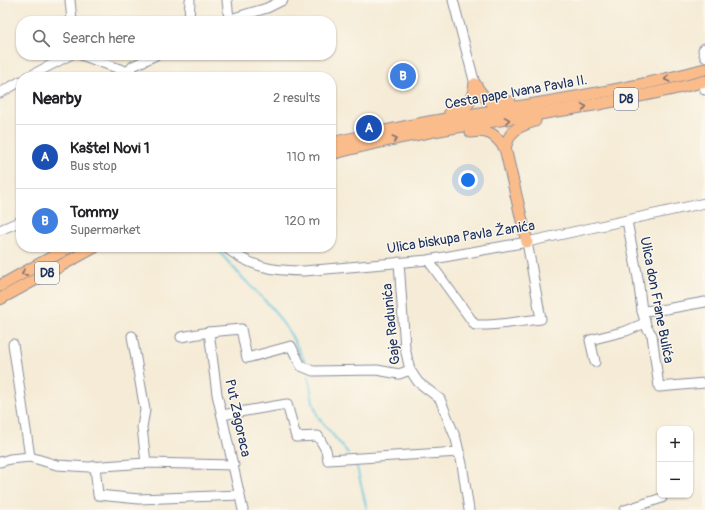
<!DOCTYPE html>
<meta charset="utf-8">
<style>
body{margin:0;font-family:Pangolin,sans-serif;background:#f6f6f6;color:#202124}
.controls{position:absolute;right:12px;bottom:12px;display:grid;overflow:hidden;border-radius:8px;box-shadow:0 1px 3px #0004}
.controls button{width:36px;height:36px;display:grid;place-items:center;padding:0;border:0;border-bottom:1px solid #e0e0e0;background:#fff;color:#202124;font:20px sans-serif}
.you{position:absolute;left:468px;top:180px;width:14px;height:14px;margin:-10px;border:3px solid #fff;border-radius:50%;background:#1a73e8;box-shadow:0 0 0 6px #1a73e833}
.badge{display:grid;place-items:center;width:26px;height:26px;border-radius:50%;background:#111827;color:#fff;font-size:13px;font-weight:700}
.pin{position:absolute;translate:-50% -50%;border:2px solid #fff;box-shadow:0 1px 4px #0006}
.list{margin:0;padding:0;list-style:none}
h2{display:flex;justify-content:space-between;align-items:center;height:52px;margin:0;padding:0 16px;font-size:17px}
h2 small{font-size:13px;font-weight:400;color:#757577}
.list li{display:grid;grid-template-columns:26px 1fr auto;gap:12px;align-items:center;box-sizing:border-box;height:64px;padding:0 16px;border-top:1px solid #e0e0e0}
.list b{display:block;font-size:15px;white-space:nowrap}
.list p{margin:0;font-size:13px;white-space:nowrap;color:#757577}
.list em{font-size:13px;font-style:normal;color:#757577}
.icon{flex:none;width:22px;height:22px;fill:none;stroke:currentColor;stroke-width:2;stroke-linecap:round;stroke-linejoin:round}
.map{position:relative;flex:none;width:705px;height:510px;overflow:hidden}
.search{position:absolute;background:#fff;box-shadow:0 1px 3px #0004;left:16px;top:16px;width:320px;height:44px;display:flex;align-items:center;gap:10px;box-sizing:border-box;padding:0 14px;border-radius:16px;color:#757577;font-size:15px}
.panel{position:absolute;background:#fff;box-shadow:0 1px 3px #0004;left:16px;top:72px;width:320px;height:180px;border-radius:16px}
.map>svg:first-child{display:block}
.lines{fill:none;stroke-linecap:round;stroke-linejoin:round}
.stream{stroke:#60c5dd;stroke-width:2}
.minor-casing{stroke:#888d9a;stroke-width:11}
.major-casing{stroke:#888d9a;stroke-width:13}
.minor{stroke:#fff;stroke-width:9}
.major{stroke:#fabc8b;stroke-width:11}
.oneway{stroke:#7f6e72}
.labels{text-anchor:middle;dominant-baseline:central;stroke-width:3;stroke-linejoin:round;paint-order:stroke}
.shield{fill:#fbf7ec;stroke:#5e6b89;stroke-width:1}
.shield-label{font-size:13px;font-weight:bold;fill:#1b2f5e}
.street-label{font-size:14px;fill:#1b2f5e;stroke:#fbf7ec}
</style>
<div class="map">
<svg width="705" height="510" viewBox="0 0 705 510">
<rect width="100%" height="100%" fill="#fbf7ec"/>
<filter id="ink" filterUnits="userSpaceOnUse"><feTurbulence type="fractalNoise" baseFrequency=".025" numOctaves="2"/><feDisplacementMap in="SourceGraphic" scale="8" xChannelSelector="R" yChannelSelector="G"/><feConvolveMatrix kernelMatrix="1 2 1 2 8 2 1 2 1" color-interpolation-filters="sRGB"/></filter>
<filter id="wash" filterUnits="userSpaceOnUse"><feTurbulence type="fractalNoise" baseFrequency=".012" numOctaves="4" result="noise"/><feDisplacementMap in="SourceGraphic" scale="16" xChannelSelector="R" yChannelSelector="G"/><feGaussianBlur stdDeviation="0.9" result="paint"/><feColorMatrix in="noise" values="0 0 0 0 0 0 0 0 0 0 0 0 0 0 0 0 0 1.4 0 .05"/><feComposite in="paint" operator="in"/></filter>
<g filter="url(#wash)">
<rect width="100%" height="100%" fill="#f5ebd6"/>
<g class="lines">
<!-- stream -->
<g class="stream">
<path d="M215 247 239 274 273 309 291 335 305 362"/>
<path d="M308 375 313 402 318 417 348 453"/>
<path d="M356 463 367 510"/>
</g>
</g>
</g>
<g filter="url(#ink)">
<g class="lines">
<!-- minor casing -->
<g class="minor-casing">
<g id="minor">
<path d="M70 0 72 21"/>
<path d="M227 0 229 19"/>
<path d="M453 0 475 84"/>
<path d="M189 21 190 0"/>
<path d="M224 21 267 8 283 0"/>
<path d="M705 48 703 50 705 57"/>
<path d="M81 55 128 72"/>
<path d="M28 77 70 55"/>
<path d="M127 77 128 72 133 66 156 55"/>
<path d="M703 81 705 90"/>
<path d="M0 93 21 81"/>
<path d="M627 221 638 278 642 311 647 328 652 335 659 387 705 383"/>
<path d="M0 230 21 221"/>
<path d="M225 247C250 267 273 271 304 271L428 260 527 242 705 203"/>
<path d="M428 260 475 325C497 326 519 321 541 319L527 242"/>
<path d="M399 262 405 348 410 370 418 382 440 399 456 439 462 464 469 510"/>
<path d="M642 311 666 309 705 302"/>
<path d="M209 332 217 394 243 510"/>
<path d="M132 336 145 410 142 427 146 463"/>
<path d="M181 337 209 332 241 329 247 358 291 346 301 366 313 371 377 370 399 374 410 370"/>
<path d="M13 344 30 457"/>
<path d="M595 362 590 340 626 331 645 323"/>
<path d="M222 415 287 404 296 437 318 436 326 450 328 460 459 452"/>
<path d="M0 462 10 459 30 457 57 465 89 467 146 463 234 465"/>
<path d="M95 466 98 495 139 499 240 495"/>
<path d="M625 510 662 498"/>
</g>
</g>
<!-- major casing -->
<g class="major-casing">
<g id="major">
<path d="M475 84C485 101 491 105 510 102"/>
<path d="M450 112C468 109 472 102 475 84"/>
<path d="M471 132C488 129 495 134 505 148L527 242"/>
<path d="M331 143C363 136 396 128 429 122 521 105 614 94 705 69"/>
<path d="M505 148C510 130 518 126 535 121"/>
<path d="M331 154C418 130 509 120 599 104 634 97 670 91 705 81"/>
<path d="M0 286 70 247"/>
<path d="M0 299 95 247"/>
</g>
</g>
<!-- minor -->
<use href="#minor" class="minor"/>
<!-- major -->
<use href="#major" class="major"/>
</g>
<!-- one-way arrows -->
<defs><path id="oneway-chevron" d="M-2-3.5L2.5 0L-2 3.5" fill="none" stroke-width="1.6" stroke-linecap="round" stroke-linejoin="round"/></defs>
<g class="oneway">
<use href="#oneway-chevron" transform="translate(667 79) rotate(166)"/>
<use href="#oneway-chevron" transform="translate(584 107) rotate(-10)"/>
<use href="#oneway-chevron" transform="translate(507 120) rotate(-9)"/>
<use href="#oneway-chevron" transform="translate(395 139) rotate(-12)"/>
<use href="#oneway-chevron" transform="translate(24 273) rotate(151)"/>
</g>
</g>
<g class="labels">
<!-- shield labels -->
<g class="shield">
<rect x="614" y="88" width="24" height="22" rx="3"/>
<rect x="35" y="262" width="24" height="22" rx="3"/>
</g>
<g class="shield-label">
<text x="626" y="99">D8</text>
<text x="47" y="273">D8</text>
</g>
<!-- street labels -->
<g class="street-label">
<text transform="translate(516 92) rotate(-10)">Cesta pape Ivana Pavla II.</text>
<text transform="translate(461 237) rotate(-9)">Ulica biskupa Pavla Žanića</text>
<text transform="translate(657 300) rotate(79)">Ulica don Frane Bulića</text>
<text transform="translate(391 324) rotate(-96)">Gaje Radunića</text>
<text transform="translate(238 418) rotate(78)">Put Zagoraca</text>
</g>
</g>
</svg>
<div class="controls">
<button>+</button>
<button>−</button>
</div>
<div class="you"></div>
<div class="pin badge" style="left:369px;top:128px;background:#1a4fb4">A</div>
<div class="pin badge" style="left:403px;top:76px;background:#3f7fe0">B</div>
<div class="search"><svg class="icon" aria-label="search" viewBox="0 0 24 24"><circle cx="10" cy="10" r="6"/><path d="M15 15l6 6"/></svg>Search here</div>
<section class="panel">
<h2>Nearby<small>2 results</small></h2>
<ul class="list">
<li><span class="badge" style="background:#1a4fb4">A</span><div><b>Kaštel Novi 1</b><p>Bus stop</p></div><em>110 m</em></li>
<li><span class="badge" style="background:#3f7fe0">B</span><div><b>Tommy</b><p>Supermarket</p></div><em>120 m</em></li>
</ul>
</section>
</div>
